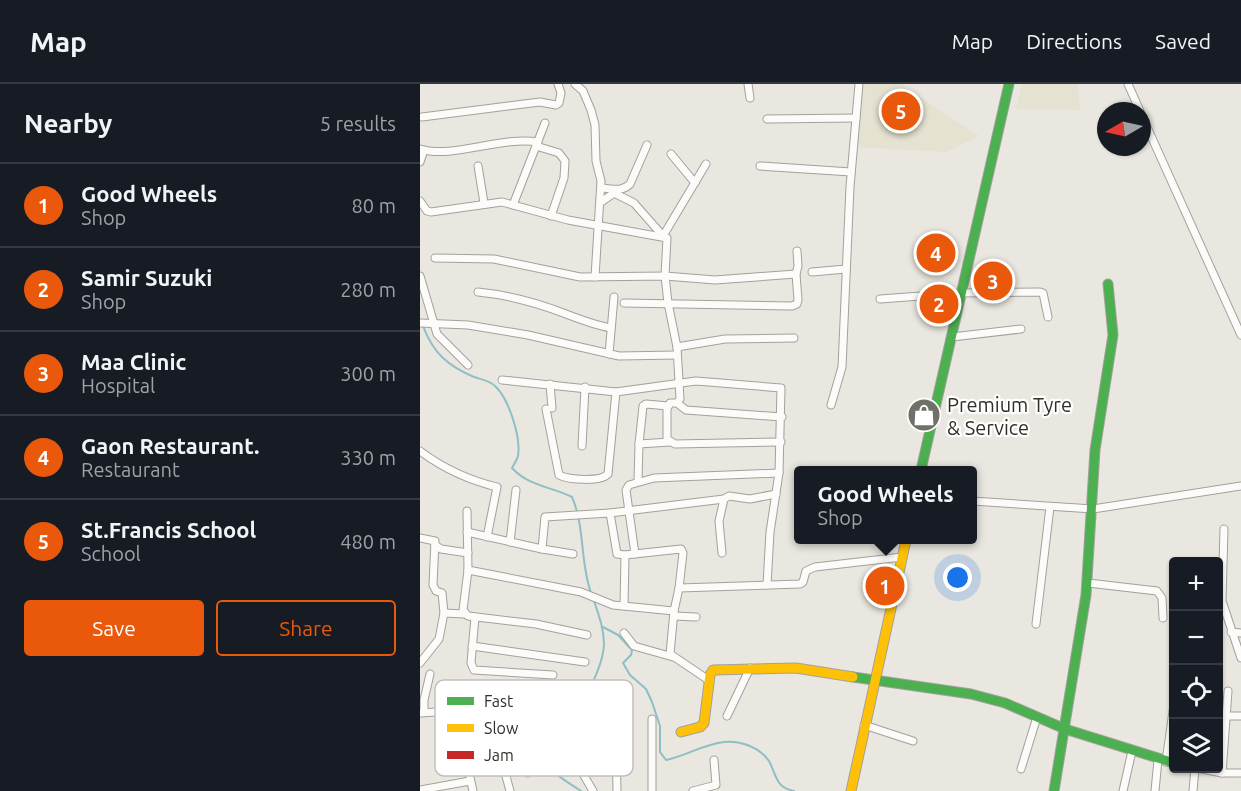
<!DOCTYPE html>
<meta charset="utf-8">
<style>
body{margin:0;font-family:Ubuntu,sans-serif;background:#242831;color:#f1f3f6}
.controls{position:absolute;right:18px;bottom:18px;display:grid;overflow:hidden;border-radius:6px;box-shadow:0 2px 4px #0004}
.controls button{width:54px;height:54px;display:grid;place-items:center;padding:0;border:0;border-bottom:2px solid #363941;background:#171b24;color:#f1f3f6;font:30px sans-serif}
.compass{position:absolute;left:677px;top:18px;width:54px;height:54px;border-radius:50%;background:#171b24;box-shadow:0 2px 4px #0004;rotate:261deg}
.you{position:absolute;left:538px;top:494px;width:21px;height:21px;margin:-15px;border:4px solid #fff;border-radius:50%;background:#1a73e8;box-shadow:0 0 0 9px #1a73e833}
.badge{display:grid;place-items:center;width:39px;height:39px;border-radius:50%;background:#ea580c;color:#fff;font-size:20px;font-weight:700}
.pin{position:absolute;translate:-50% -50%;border:3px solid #fff;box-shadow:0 2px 6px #0006}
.popup{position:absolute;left:374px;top:382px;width:183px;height:78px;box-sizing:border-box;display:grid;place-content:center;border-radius:6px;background:#171b24;filter:drop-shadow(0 2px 4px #0005);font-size:20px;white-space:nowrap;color:#9ea1a6}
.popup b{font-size:22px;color:#f1f3f6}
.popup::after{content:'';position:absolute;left:50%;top:100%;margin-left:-12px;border:12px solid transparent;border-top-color:#171b24}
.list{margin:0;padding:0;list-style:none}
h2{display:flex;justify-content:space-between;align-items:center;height:78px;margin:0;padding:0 24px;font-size:26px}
h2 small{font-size:20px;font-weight:400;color:#9ea1a6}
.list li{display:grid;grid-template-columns:39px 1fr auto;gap:18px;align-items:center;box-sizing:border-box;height:84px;padding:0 24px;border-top:2px solid #363941}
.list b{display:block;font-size:22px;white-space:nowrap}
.list p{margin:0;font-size:20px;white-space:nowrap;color:#9ea1a6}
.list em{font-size:20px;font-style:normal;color:#9ea1a6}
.actions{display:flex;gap:12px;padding:18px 24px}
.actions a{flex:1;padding:14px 0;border:2px solid #ea580c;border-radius:6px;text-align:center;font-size:21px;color:#ea580c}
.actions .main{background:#ea580c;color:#fff}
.icon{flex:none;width:33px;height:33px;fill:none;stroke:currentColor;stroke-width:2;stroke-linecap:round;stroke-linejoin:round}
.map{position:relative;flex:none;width:821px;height:707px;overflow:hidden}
header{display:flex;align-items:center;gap:36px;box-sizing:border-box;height:84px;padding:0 30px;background:#171b24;border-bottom:2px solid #363941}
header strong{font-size:28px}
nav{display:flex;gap:33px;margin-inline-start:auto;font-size:21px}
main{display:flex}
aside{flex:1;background:#171b24}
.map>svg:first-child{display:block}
.built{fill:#e5e2d1}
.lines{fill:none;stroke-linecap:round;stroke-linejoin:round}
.stream{stroke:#8dbfc5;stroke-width:2}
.street-casing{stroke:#a3a19b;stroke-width:9}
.fast-casing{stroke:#a3a19b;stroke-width:11}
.slow-casing{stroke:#a3a19b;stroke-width:11}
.street{stroke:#fcfbfa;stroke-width:7}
.fast{stroke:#4caf50;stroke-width:9}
.slow{stroke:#ffc107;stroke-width:9}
.labels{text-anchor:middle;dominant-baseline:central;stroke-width:4.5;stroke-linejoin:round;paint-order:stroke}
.poi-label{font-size:20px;fill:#2f2e28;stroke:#fff;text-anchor:start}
.key{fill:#fff;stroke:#c1c0be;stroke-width:1.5}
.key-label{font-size:16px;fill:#2f2e28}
</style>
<header>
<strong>Map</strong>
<nav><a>Map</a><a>Directions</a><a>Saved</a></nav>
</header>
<main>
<aside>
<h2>Nearby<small>5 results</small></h2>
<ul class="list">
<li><span class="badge">1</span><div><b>Good Wheels</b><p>Shop</p></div><em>80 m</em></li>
<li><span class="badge">2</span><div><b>Samir Suzuki</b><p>Shop</p></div><em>280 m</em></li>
<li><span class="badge">3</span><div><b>Maa Clinic</b><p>Hospital</p></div><em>300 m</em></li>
<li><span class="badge">4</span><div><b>Gaon Restaurant.</b><p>Restaurant</p></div><em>330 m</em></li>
<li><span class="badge">5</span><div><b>St.Francis School</b><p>School</p></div><em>480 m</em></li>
</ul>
<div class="actions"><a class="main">Save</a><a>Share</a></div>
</aside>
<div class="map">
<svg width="821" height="707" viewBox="0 0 821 707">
<rect width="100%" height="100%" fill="#e9e7df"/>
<!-- built -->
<g class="built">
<path d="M444 0H483L484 3 559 52 526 68 436 63Z"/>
<path d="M602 0H658L660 26 596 25Z"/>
</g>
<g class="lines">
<!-- stream -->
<g class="stream">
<path d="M3 242C13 269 28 282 54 293 60 295 71 297 75 302 89 315 101 353 98 372 97 376 94 380 92 384 110 403 130 402 152 413 165 443 160 478 171 509"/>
<path d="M183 543 198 551 212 566 211 571 203 579 210 591 226 605 232 618 240 642V668L246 676C266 672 284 660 304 658 320 656 339 663 349 677 357 692 355 703 374 707"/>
<path d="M161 707C143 695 119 683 120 659 125 655 132 653 136 650 157 633 183 586 184 560 184 544 178 529 173 514"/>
</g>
<!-- street casing -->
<g class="street-casing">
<g id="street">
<path d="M155 0 163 7 171 26 175 41 176 77 181 97 175 193"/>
<path d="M328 0 330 14"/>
<path d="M708 0 720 27"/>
<path d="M722 32 821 251"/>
<path d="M2 33 120 18 136 21 139 19 141 9 138 0"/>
<path d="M347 35 436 34"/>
<path d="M116 62 139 69 145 77 144 94 131 132"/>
<path d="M0 65C32 75 81 52 118 58"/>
<path d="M251 70 275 99"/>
<path d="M0 78 4 66"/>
<path d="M58 82 64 119"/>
<path d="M340 82 431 88"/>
<path d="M182 104C193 105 202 108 210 100L227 61"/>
<path d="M0 117 7 127 11 128 82 118 148 136 247 154 245 192 248 219 257 263"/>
<path d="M181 118 194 109 214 119 243 152 286 80"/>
<path d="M93 121 125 39"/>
<path d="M15 174 74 175 160 193 245 192 295 196 376 190 378 182 377 167"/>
<path d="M392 188 426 185"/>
<path d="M0 192 17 250 48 281"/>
<path d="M58 208C88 211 118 219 146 230 162 236 175 241 191 244"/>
<path d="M460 215 542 209 620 208 623 209 628 233"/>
<path d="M204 219 372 222 377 220 378 216 376 190"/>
<path d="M0 239 48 241 108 251 199 272 257 271"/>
<path d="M532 253 601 245"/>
<path d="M189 270 194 213"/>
<path d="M82 296 196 308 276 297 361 304 359 389 350 448 347 501"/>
<path d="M130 300 132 324"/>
<path d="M257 319 266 326 362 333"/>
<path d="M411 321 422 283 430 103 439 0"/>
<path d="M126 325 139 391C149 396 181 398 188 390L196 308"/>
<path d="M361 358 255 360 247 355V325L250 319H257L260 315 257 263 305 255 374 254"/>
<path d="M219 360 250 358"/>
<path d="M162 362 165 303"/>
<path d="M0 367C24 385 48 396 77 403L67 453"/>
<path d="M218 397 219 360 223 322 226 320 248 322"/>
<path d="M552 417 673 425 821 402"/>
<path d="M47 427 48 486 161 508 193 521 254 527"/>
<path d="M804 445 802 517 821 574"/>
<path d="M47 448 122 465"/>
<path d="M0 454 15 457 13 501 16 507 22 509 24 529"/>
<path d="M90 458 96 406"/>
<path d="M15 461 21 465 48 469"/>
<path d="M302 469 299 437 304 415 309 412 330 415 356 410"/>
<path d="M153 470 122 465 125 433 190 429"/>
<path d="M215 470 206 406 209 401 234 394 359 389"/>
<path d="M48 486 43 526 48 532 116 540 167 551"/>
<path d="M668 499 737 507 742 514 743 534"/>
<path d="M259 504 263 469 261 465 205 471 197 470 190 429 304 415"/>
<path d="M204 522 205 471"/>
<path d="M254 532 276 533"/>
<path d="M55 533 51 579 54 586 133 591"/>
<path d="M616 540 630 423"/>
<path d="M811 548 821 549"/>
<path d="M204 549 214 562 253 573"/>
<path d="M52 562 165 578"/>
<path d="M0 579 19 555 24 529 44 530"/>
<path d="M290 597 250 570 254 527 259 504 380 500 383 498 386 487 395 483 482 473"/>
<path d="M195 606 197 707"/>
<path d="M67 624 70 658 75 669 83 681 90 707"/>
<path d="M95 624 101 661 108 689"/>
<path d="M4 628V616L10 590"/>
<path d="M0 629 79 624H145"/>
<path d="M307 632 330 584"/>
<path d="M806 632H821"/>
<path d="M444 641 493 657"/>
<path d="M43 661 53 707"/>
<path d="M46 675 78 673"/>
<path d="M746 678 754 620"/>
<path d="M777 684 802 689H821"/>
<path d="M601 685 617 633"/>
<path d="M802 689 808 607"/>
<path d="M0 706 50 697"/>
<path d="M173 707 162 688 160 673 168 628C176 618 185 624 196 627"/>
<path d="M232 707V635"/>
<path d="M273 707 296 701 294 676"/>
<path d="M703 707 712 667"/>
<path d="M735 707 738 676"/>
<path d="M773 707 775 684"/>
</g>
</g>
<!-- fast casing -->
<g class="fast-casing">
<g id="fast">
<path d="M501 386 589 0"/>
<path d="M433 593 551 610 585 619 645 645 754 679"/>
<path d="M634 707 666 511 675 366 693 251 688 200"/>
</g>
</g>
<!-- slow casing -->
<g class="slow-casing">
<g id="slow">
<path d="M261 648 280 643 284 639 290 591 293 586 376 584 433 593"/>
<path d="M431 707 486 456"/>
</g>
</g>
<!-- street -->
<use href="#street" class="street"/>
<!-- fast -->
<use href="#fast" class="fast"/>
<!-- slow -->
<use href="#slow" class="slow"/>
</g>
<!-- icons -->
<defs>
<g id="shop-disc" transform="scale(1.725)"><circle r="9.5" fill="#706f68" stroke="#fff"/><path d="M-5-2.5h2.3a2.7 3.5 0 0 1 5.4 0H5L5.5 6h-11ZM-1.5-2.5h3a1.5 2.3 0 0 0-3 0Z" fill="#fff"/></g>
</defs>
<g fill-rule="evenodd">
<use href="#shop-disc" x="504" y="331"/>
</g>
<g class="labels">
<!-- poi labels -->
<g class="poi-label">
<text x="527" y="320">Premium Tyre<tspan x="527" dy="23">&amp; Service</tspan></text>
</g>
</g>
<!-- legend -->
<rect x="15" y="596" width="198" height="96" rx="9" class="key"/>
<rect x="27" y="613" width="27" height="8" fill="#4caf50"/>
<rect x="27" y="640" width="27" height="8" fill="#ffc107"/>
<rect x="27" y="667" width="27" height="8" fill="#c62828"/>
<g class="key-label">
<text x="64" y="623">Fast</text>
<text x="64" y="650">Slow</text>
<text x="64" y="677">Jam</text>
</g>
</svg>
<div class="controls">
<button>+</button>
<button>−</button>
<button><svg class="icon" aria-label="locate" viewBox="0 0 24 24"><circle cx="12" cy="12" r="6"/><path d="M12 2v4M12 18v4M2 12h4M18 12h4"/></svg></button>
<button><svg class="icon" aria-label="layers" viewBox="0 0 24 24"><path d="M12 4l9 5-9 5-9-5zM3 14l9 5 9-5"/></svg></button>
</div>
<svg class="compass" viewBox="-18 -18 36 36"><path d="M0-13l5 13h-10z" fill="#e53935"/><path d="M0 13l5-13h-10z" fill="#9ea1a6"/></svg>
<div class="you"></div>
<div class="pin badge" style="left:465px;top:502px">1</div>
<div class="popup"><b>Good Wheels</b>Shop</div>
<div class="pin badge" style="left:519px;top:220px">2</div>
<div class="pin badge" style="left:573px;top:197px">3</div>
<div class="pin badge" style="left:516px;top:169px">4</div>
<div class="pin badge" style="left:481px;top:27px">5</div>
</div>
</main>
